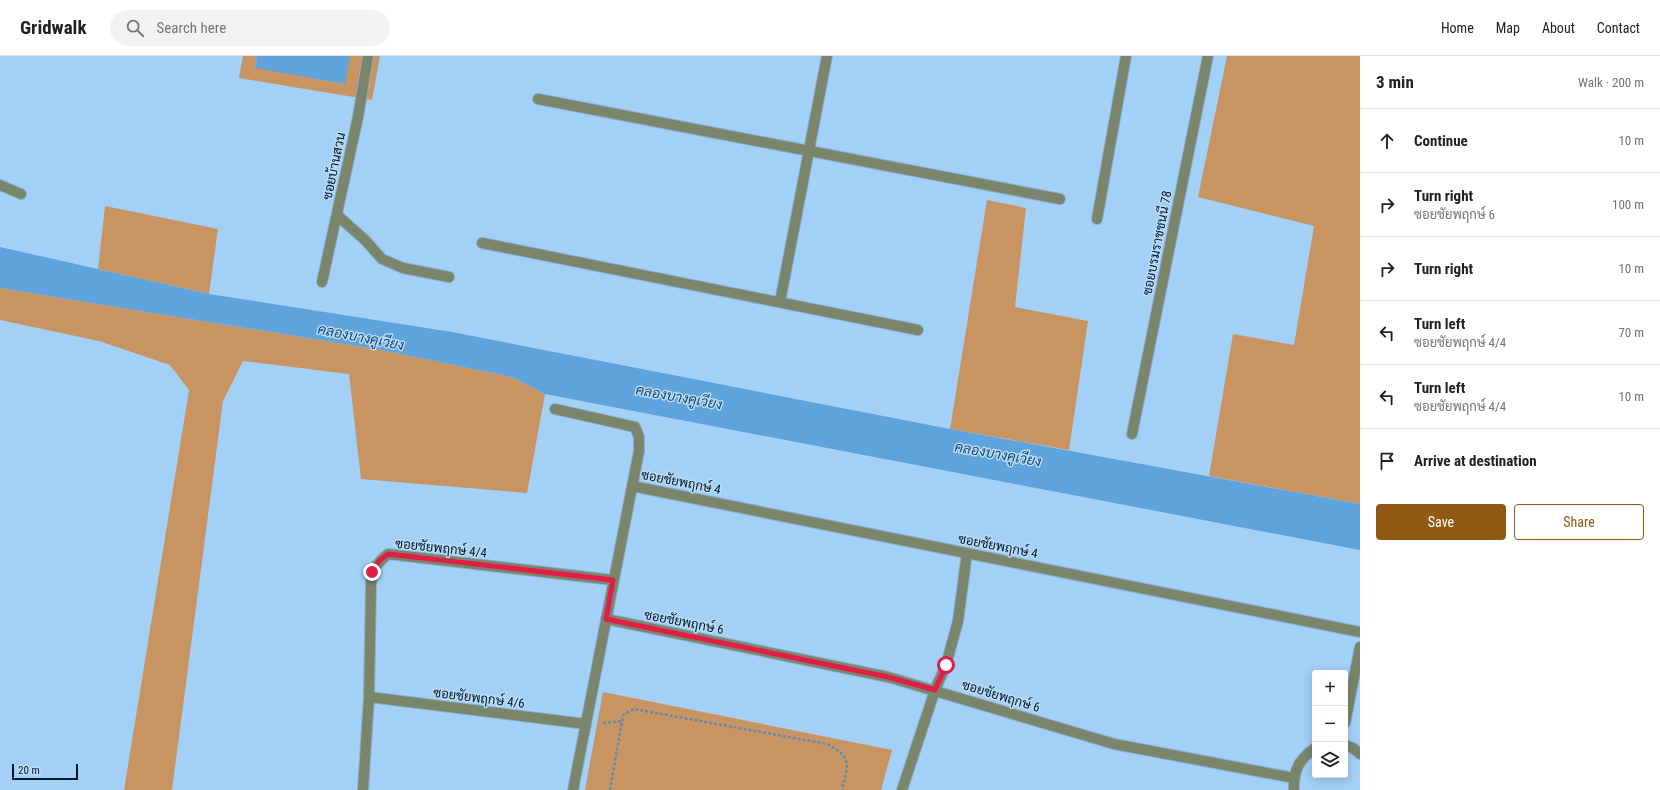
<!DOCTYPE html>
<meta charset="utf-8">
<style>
body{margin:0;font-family:"Roboto Condensed",Sarabun,sans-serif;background:#f2f2f2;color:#202124}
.controls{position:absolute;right:12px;bottom:12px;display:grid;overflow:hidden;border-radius:4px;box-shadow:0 2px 10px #0003}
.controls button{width:36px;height:36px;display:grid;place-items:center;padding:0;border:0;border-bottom:1px solid #e0e0e0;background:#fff;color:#202124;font:20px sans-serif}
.scale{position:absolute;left:12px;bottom:10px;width:66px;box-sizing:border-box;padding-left:4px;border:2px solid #011627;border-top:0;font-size:11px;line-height:14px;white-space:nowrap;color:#011627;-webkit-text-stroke:3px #badcfa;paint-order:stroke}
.stop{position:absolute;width:12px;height:12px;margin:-9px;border:3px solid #e11d48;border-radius:50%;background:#fff}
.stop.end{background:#e11d48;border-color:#fff;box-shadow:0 1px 4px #0008}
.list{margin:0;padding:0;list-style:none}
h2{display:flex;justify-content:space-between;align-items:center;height:52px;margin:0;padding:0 16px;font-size:17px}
h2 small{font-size:13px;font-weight:400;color:#757577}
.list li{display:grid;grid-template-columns:26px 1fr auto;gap:12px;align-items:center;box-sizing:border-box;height:64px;padding:0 16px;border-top:1px solid #e0e0e0}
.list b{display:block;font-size:15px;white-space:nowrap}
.list p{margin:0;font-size:13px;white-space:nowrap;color:#757577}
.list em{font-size:13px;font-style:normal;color:#757577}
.actions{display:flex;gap:8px;padding:12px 16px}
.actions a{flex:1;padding:9px 0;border:1px solid #925914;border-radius:4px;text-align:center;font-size:14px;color:#925914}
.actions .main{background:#925914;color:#fff}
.icon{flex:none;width:22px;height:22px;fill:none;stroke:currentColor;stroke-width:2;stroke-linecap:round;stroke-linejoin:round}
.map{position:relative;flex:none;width:1360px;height:734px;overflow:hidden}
header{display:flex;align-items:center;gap:24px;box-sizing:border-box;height:56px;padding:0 20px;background:#fff;border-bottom:1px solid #e0e0e0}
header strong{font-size:19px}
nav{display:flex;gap:22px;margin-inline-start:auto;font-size:14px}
.search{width:280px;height:36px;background:#f2f2f2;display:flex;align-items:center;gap:10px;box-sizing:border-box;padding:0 14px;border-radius:22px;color:#757577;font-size:15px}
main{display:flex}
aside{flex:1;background:#fff}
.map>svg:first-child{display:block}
.green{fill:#c89462}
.water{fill:#5ea3db}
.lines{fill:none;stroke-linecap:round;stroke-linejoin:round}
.street-casing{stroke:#86afd2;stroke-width:12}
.path{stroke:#6589a7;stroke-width:2.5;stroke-dasharray:3 2;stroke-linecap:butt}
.street{stroke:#7b856a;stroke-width:10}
.route{stroke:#e11d48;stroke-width:5}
.labels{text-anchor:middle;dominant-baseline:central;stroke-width:3;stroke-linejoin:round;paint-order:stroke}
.street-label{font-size:13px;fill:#011627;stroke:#badcfa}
.water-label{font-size:14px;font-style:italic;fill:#12466b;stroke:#badcfa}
</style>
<header>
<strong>Gridwalk</strong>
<div class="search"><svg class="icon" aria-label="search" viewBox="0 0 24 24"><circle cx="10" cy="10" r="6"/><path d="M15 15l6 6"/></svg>Search here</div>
<nav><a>Home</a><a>Map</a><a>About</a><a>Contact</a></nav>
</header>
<main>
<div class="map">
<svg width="1360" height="734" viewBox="0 0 1360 734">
<rect width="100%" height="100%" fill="#a3d0f7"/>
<!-- green -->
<g class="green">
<path d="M243 0H257L255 11 344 28 350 0H380L372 44 239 22Z"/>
<path d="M1227 0H1360V448L1209 420 1233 278 1294 289 1314 170 1198 141Z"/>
<path d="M987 144 1026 152 1015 251 1088 265 1069 394 950 373Z"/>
<path d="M105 150 218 173 209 238 98 213Z"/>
<path d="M0 232 381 294 512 321 545 338 527 437 361 423 349 318 243 305 223 345 172 734H124L189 334 170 309 99 285 0 264Z"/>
<path d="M603 636 892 694 881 734H585Z"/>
</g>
<!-- water -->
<g class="water">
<path d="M257 0H350L345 28 255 12Z"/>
<path d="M0 191 209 238 452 276 950 373 1360 448V494L545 338 512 321 381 294 0 232Z"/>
</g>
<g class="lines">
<!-- street casing -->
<g class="street-casing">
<g id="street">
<path d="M538 43 1060 143"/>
<path d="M0 129 21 138"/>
<path d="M337 159 365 184 382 203 403 212 449 221"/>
<path d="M1097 163 1126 0"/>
<path d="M482 187 918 274"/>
<path d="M322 226 358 61 368 0"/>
<path d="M780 246 827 0"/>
<path d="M555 353 635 371 639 381V395L573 734"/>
<path d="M1132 378 1208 0"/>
<path d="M632 430 1360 576"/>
<path d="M606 563 888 621 1114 688 1294 722"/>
<path d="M369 641 586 668"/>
<path d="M1345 667 1360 591"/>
<path d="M1345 689 1353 692 1360 698"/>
<path d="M363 734 369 641 371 528C372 514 377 507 388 498L613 524"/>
<path d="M902 734 935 634 946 609 958 565 967 497"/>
<path d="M1294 734C1293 715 1299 703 1315 692"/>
</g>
</g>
<!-- path -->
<g class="path">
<path d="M603 667 622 665"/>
<path d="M610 734 623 659 634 653 827 688C853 701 848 709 842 734"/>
</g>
<!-- street -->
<use href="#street" class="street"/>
</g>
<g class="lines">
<!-- route -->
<path class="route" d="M372 516 379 505 388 498 613 524 606 563 888 621 935 634 946 609"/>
</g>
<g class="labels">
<!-- street labels -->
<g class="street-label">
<text transform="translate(334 110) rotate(-78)">ซอยบ้านสวน</text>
<text transform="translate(1157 187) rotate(-79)">ซอยบรมราชชนนี 78</text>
<text transform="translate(681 426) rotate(11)">ซอยชัยพฤกษ์ 4</text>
<text transform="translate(998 490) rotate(11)">ซอยชัยพฤกษ์ 4</text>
<text transform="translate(441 492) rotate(6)">ซอยชัยพฤกษ์ 4/4</text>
<text transform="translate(684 566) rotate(11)">ซอยชัยพฤกษ์ 6</text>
<text transform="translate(1001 640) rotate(17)">ซอยชัยพฤกษ์ 6</text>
<text transform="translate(479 642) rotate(7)">ซอยชัยพฤกษ์ 4/6</text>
</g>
<!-- water labels -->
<g class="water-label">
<text transform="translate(361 281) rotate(11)">คลองบางคูเวียง</text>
<text transform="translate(679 341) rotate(10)">คลองบางคูเวียง</text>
<text transform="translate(998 398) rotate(10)">คลองบางคูเวียง</text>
</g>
</g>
</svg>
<div class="controls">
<button>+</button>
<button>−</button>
<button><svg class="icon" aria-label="layers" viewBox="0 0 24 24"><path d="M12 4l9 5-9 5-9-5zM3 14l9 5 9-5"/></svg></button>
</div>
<div class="scale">20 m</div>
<div class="stop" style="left:946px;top:609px"></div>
<div class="stop end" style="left:372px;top:516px"></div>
</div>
<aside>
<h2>3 min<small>Walk · 200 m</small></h2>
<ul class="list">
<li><svg class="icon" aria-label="ahead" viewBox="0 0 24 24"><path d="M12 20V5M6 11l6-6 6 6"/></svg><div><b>Continue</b></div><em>10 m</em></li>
<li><svg class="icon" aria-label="right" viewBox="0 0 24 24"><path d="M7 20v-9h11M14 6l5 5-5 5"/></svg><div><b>Turn right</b><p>ซอยชัยพฤกษ์ 6</p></div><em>100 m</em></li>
<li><svg class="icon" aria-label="right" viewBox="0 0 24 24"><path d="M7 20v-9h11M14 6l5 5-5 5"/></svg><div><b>Turn right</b></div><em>10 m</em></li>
<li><svg class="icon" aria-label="left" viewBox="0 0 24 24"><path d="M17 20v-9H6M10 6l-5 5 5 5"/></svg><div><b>Turn left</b><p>ซอยชัยพฤกษ์ 4/4</p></div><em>70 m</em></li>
<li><svg class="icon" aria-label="left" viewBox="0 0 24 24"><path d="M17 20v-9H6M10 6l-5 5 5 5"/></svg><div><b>Turn left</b><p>ซอยชัยพฤกษ์ 4/4</p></div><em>10 m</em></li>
<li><svg class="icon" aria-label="arrive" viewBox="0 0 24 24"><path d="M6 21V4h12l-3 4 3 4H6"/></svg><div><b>Arrive at destination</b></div></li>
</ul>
<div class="actions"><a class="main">Save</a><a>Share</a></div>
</aside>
</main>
